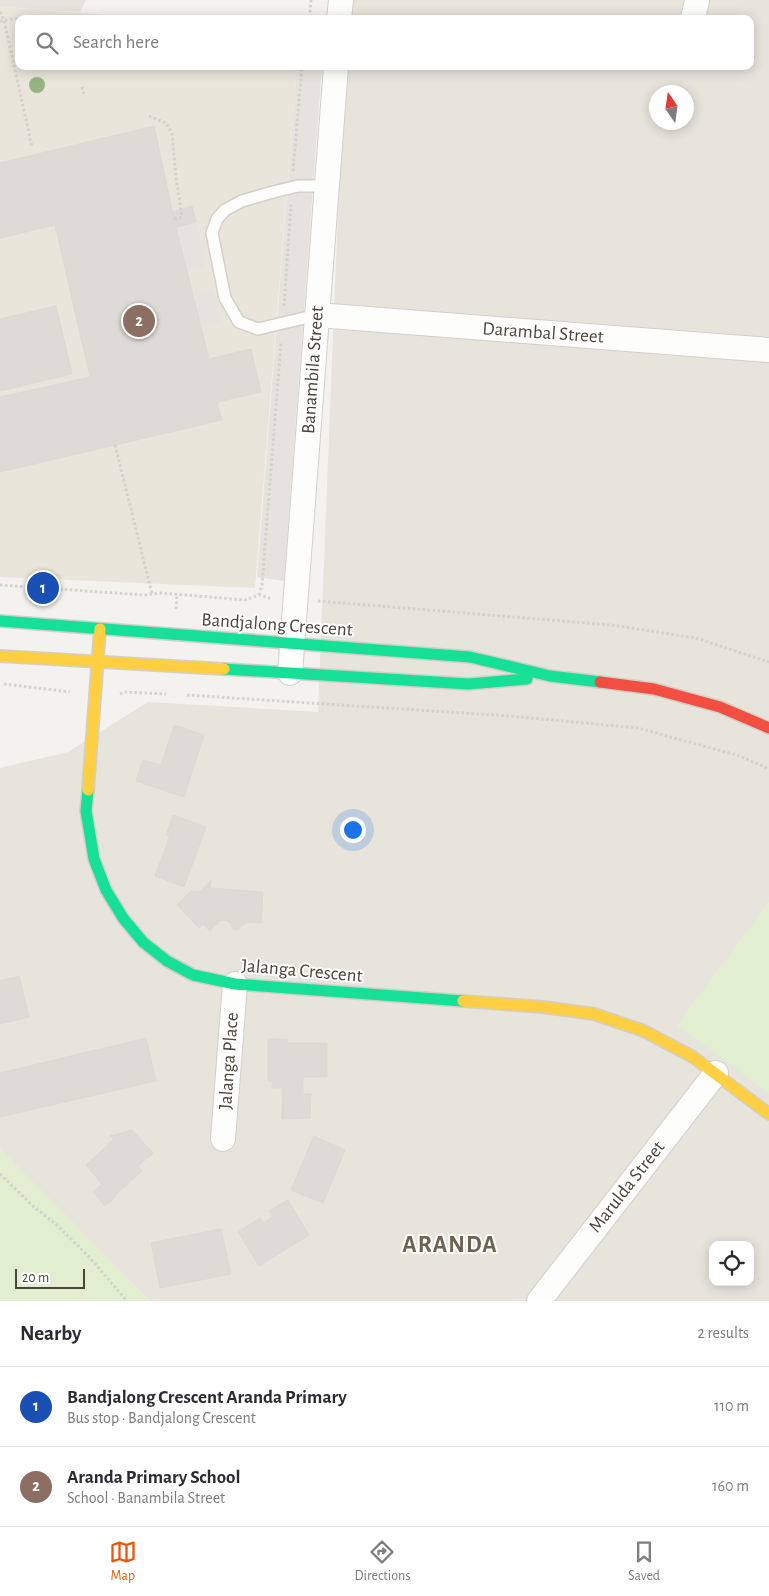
<!DOCTYPE html>
<meta charset="utf-8">
<style>
body{margin:0;font-family:"Alegreya Sans",sans-serif;background:#f2f2f3;color:#2b2b33}
.controls{position:absolute;right:15px;bottom:15px;display:grid;overflow:hidden;border-radius:10px;box-shadow:0 2px 12px #0003}
.controls button{width:45px;height:45px;display:grid;place-items:center;padding:0;border:0;border-bottom:1px solid #e1e1e2;background:#fff;color:#2b2b33;font:25px sans-serif}
.compass{position:absolute;left:649px;top:85px;width:45px;height:45px;border-radius:50%;background:#fff;box-shadow:0 2px 12px #0003;rotate:347deg}
.scale{position:absolute;left:15px;bottom:12px;width:70px;box-sizing:border-box;padding-left:5px;border:2px solid #4b4439;border-top:0;font-size:14px;line-height:18px;white-space:nowrap;color:#4b4439;-webkit-text-stroke:4px #fff;paint-order:stroke}
.you{position:absolute;left:352px;top:829px;width:18px;height:18px;margin:-12px;border:4px solid #fff;border-radius:50%;background:#1a73e8;box-shadow:0 0 0 8px #1a73e833}
.badge{display:grid;place-items:center;width:32px;height:32px;border-radius:50%;background:#ea580c;color:#fff;font-size:16px;font-weight:700}
.pin{position:absolute;translate:-50% -50%;border:2px solid #fff;box-shadow:0 1px 5px #0006}
.list{margin:0;padding:0;list-style:none}
h2{display:flex;justify-content:space-between;align-items:center;height:65px;margin:0;padding:0 20px;font-size:21px}
h2 small{font-size:16px;font-weight:400;color:#7c7c81}
.list li{display:grid;grid-template-columns:32px 1fr auto;gap:15px;align-items:center;box-sizing:border-box;height:80px;padding:0 20px;border-top:1px solid #e1e1e2}
.list b{display:block;font-size:19px;white-space:nowrap}
.list p{margin:0;font-size:16px;white-space:nowrap;color:#7c7c81}
.list em{font-size:16px;font-style:normal;color:#7c7c81}
.icon{flex:none;width:28px;height:28px;fill:none;stroke:currentColor;stroke-width:2;stroke-linecap:round;stroke-linejoin:round}
.map{position:relative;flex:none;width:769px;height:1301px;overflow:hidden}
.search{position:absolute;background:#fff;box-shadow:0 2px 12px #0003;left:15px;right:15px;top:15px;height:55px;display:flex;align-items:center;gap:12px;box-sizing:border-box;padding:0 18px;border-radius:10px;color:#7c7c81;font-size:19px}
.sheet{height:225px;background:#fff}
nav{display:flex;justify-content:space-around;align-items:center;box-sizing:border-box;height:70px;border-top:1px solid #e1e1e2;background:#fff;font-size:14px;color:#7c7c81}
nav a{display:grid;justify-items:center;gap:2px}
nav .on{color:#ea580c}
.map>svg:first-child{display:block}
.residential{fill:#e7e4dc;fill-rule:evenodd}
.education{fill:#eae5da}
.green{fill:#e1eecf}
.parking{fill:#e6e3df}
.building{fill:#dedbd6;stroke:#dcd9d4}
.lines{fill:none;stroke-linecap:round;stroke-linejoin:round}
.lane-casing{stroke:#d2d0cb;stroke-width:14}
.street-casing{stroke:#d2d0cb;stroke-width:26}
.fast-casing{stroke:#d3cfc5;stroke-width:14}
.slow-casing{stroke:#d3cfc5;stroke-width:14}
.jam-casing{stroke:#d3cfc5;stroke-width:14}
.path{stroke:#d3d2cc;stroke-width:3;stroke-dasharray:2.5 2.5;stroke-linecap:butt}
.lane{stroke:#fdfdfc;stroke-width:11}
.street{stroke:#fdfdfc;stroke-width:24}
.fast{stroke:#16e098;stroke-width:11}
.slow{stroke:#ffcf43;stroke-width:11}
.jam{stroke:#f24e42;stroke-width:11}
.tree{fill:#96b382}
.labels{text-anchor:middle;dominant-baseline:central;stroke-width:4;stroke-linejoin:round;paint-order:stroke}
.street-label{font-size:19px;fill:#4b4439;stroke:#fff}
.district-label{font-size:24px;font-weight:bold;letter-spacing:1px;fill:#6e6250;stroke:#fff}
</style>
<div class="map">
<svg width="769" height="1301" viewBox="0 0 769 1301">
<rect width="100%" height="100%" fill="#f4f2ee"/>
<!-- residential -->
<path class="residential" d="M350 0H769V1301H150L0 1149V768L68 752 148 702 318 712 340 161 346 66H750V19H349ZM656 92H686V122H656ZM713 1245H750V1282H713Z"/>
<!-- education -->
<path class="education" d="M0 7 165 19H19V66H297L255 588 0 577Z"/>
<!-- green -->
<g class="green">
<path d="M769 902V1094L718 1055 676 1026Z"/>
<path d="M0 1149 150 1301H0Z"/>
</g>
<!-- parking -->
<g class="parking">
<path d="M0 0H86L80 12 0 7Z"/>
<path d="M297 66H322L284 581 257 577Z"/>
<path d="M196 222 206 266 187 271 177 227Z"/>
<path d="M213 289 221 322 200 327 193 293Z"/>
</g>
<!-- building -->
<g class="building">
<path d="M154 126 174 219 209 359 251 349 261 392 217 402 222 420 0 472V397L90 377 55 225 0 238V163Z"/>
<path d="M192 206 196 222 177 227 173 212Z"/>
<path d="M56 306 72 374 0 391V319Z"/>
<path d="M174 725 204 735 184 797 136 781 143 760 161 765Z"/>
<path d="M173 815 206 827 184 887 155 876 170 836 166 835Z"/>
<path d="M211 880 210 888 263 892 261 923 247 922 235 931 228 921 221 920 210 931 203 924 199 928 177 905 191 891 199 892Z"/>
<path d="M19 976 29 1017 0 1024V981Z"/>
<path d="M146 1038 156 1081 0 1117V1073Z"/>
<path d="M268 1039H287V1043H327V1077H303V1094H311L310 1118 282 1119 283 1088H272V1082L268 1081Z"/>
<path d="M132 1130 153 1153 138 1166 142 1171 115 1195 116 1196 105 1206 93 1192 102 1184 86 1165 114 1139 110 1136Z"/>
<path d="M314 1136 345 1150 323 1203 291 1190Z"/>
<path d="M288 1200 309 1235 259 1266 238 1232 260 1218 263 1223 273 1217 269 1211Z"/>
<path d="M221 1229 231 1274 160 1288 151 1243Z"/>
</g>
<g class="lines">
<!-- lane casing -->
<g class="lane-casing">
<path id="lane" d="M317 315 258 329 239 322 225 298 212 233 217 219 225 210 242 201 273 192 298 186H327"/>
</g>
<!-- street casing -->
<g class="street-casing">
<g id="street">
<path d="M339 19 341 0"/>
<path d="M693 19 697 0"/>
<path d="M317 315 769 350"/>
<path d="M290 673 336 66"/>
<path d="M223 1139 235 984"/>
<path d="M539 1301 716 1073"/>
</g>
</g>
<!-- fast casing -->
<g class="fast-casing">
<g id="fast">
<path d="M0 621 470 657 550 676 600 682"/>
<path d="M224 669 468 684 527 679"/>
<path d="M88 790 86 811 94 859 106 890 123 918 143 942 167 961 193 975 235 984 463 1001"/>
</g>
</g>
<!-- slow casing -->
<g class="slow-casing">
<g id="slow">
<path d="M0 656 224 669"/>
<path d="M88 790 100 629"/>
<path d="M463 1001 543 1007 594 1014 644 1031 693 1057 769 1114"/>
</g>
</g>
<!-- jam casing -->
<g class="jam-casing">
<path id="jam" d="M600 682 654 689 720 707 769 728"/>
</g>
<!-- path -->
<g class="path">
<path d="M311 0 310 13 312 19"/>
<path d="M0 12 4 20 32 147"/>
<path d="M0 21 21 18 61 19"/>
<path d="M82 87 84 94"/>
<path d="M149 116 166 123 172 133 176 177 182 217 174 219"/>
<path d="M293 171 302 66"/>
<path d="M284 306 291 205"/>
<path d="M115 445 152 594"/>
<path d="M0 585 144 595 161 593 245 600 259 595 272 599"/>
<path d="M259 595 262 585 281 342"/>
<path d="M318 601 611 625 696 638 769 662"/>
<path d="M176 609 177 594"/>
<path d="M4 684 70 692"/>
<path d="M120 694 124 692 166 694"/>
<path d="M187 695 510 716 638 728 740 756 769 769"/>
<path d="M0 1174 33 1206 58 1226 91 1259 127 1301"/>
</g>
<!-- lane -->
<use href="#lane" class="lane"/>
<!-- street -->
<use href="#street" class="street"/>
<!-- fast -->
<use href="#fast" class="fast"/>
<!-- slow -->
<use href="#slow" class="slow"/>
<!-- jam -->
<use href="#jam" class="jam"/>
</g>
<!-- trees -->
<circle class="tree" cx="37" cy="85" r="8"/>
<g class="labels">
<!-- street labels -->
<g class="street-label">
<text transform="translate(543 333) rotate(4)">Darambal Street</text>
<text transform="translate(313 370) rotate(-86)">Banambila Street</text>
<text transform="translate(277 625) rotate(4)">Bandjalong Crescent</text>
<text transform="translate(302 971) rotate(5)">Jalanga Crescent</text>
<text transform="translate(229 1061) rotate(-86)">Jalanga Place</text>
<text transform="translate(627 1187) rotate(-52)">Marulda Street</text>
</g>
<!-- district labels -->
<g class="district-label">
<text x="450" y="1245">ARANDA</text>
</g>
</g>
</svg>
<div class="controls">
<button><svg class="icon" aria-label="locate" viewBox="0 0 24 24"><circle cx="12" cy="12" r="6"/><path d="M12 2v4M12 18v4M2 12h4M18 12h4"/></svg></button>
</div>
<svg class="compass" viewBox="-18 -18 36 36"><path d="M0-13l5 13h-10z" fill="#e53935"/><path d="M0 13l5-13h-10z" fill="#7c7c81"/></svg>
<div class="scale">20 m</div>
<div class="you"></div>
<div class="pin badge" style="left:43px;top:588px;background:#1a4fb4">1</div>
<div class="pin badge" style="left:139px;top:321px;background:#8d6e63">2</div>
<div class="search"><svg class="icon" aria-label="search" viewBox="0 0 24 24"><circle cx="10" cy="10" r="6"/><path d="M15 15l6 6"/></svg>Search here</div>
</div>
<section class="sheet">
<h2>Nearby<small>2 results</small></h2>
<ul class="list">
<li><span class="badge" style="background:#1a4fb4">1</span><div><b>Bandjalong Crescent Aranda Primary</b><p>Bus stop · Bandjalong Crescent</p></div><em>110 m</em></li>
<li><span class="badge" style="background:#8d6e63">2</span><div><b>Aranda Primary School</b><p>School · Banambila Street</p></div><em>160 m</em></li>
</ul>
</section>
<nav>
<a class="on"><svg class="icon" aria-label="map" viewBox="0 0 24 24"><path d="M3 6l6-2 6 2 6-2v14l-6 2-6-2-6 2zM9 4v14M15 6v14"/></svg>Map</a>
<a><svg class="icon" aria-label="directions" viewBox="0 0 24 24"><path d="M12 3l9 9-9 9-9-9zM9 14v-3h6M13 9l2 2-2 2"/></svg>Directions</a>
<a><svg class="icon" aria-label="saved" viewBox="0 0 24 24"><path d="M7 4h10v16l-5-4-5 4z"/></svg>Saved</a>
</nav>
